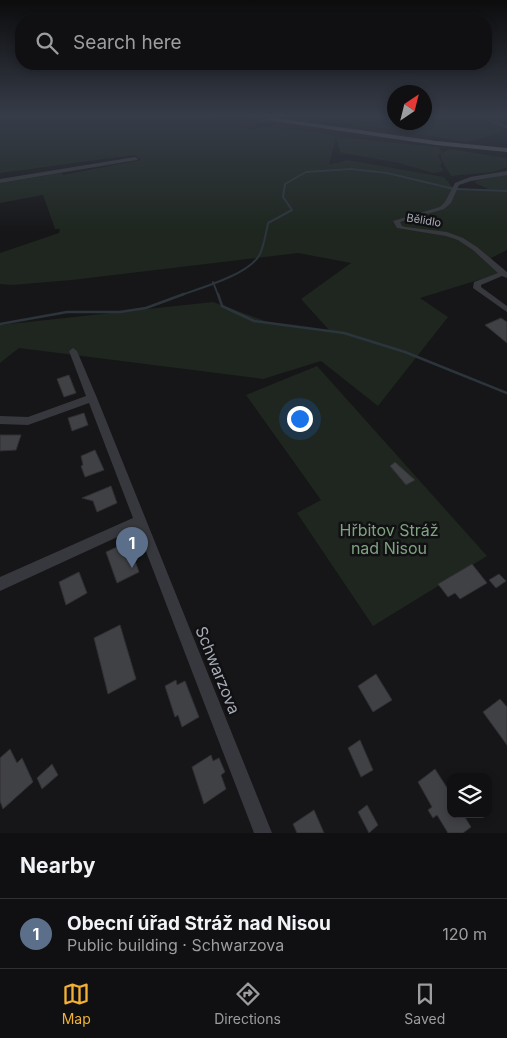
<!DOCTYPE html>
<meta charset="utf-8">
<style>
body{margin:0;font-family:Inter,sans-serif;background:#1e1e20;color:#f1f3f6}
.controls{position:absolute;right:15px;bottom:15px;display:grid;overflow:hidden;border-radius:10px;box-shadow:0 2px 8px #0003}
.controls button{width:45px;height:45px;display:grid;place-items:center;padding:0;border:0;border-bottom:1px solid #303032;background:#101012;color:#f1f3f6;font:25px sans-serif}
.compass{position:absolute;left:387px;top:85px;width:45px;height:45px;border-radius:50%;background:#101012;box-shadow:0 2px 8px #0003;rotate:35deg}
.you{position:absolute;left:299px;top:418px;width:18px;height:18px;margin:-12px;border:4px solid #fff;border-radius:50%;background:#1a73e8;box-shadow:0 0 0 8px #1a73e833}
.badge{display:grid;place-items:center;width:32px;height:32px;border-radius:50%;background:#f2b134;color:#fff;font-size:16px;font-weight:700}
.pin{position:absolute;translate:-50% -41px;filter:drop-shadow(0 1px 2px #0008)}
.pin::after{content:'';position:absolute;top:26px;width:18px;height:15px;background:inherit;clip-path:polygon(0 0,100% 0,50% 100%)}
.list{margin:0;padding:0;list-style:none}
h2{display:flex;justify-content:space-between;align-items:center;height:65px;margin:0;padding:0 20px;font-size:21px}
h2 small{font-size:16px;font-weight:400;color:#9c9d9f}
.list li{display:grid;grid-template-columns:32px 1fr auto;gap:15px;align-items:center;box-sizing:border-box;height:70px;padding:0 20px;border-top:1px solid #303032}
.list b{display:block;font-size:19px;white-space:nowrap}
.list p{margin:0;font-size:16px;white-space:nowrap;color:#9c9d9f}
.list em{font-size:16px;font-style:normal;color:#9c9d9f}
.icon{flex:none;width:28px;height:28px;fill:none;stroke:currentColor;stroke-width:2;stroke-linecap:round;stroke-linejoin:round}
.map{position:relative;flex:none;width:507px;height:833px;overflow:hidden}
.search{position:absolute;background:#101012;box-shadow:0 2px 8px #0003;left:15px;right:15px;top:15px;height:55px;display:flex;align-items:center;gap:12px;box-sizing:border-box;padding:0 18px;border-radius:20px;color:#9c9d9f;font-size:19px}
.sheet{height:135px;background:#101012}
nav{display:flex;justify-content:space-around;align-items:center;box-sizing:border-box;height:70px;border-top:1px solid #303032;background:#101012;font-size:14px;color:#9c9d9f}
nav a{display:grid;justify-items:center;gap:2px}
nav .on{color:#f2b134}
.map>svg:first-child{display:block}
.green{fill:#1e261f}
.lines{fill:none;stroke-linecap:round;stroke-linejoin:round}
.stream-far1{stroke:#2c353c;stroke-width:2}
.stream{stroke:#2c353c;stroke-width:2.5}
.building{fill:#404145;stroke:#303034}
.primary-tunnel{stroke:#333438;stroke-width:8;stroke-dasharray:8 4;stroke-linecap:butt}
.minor{fill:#37383d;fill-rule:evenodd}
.primary{fill:#53555c;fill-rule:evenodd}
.labels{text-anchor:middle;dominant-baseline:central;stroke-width:5;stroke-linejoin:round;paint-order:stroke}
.far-street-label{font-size:11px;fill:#a8adb8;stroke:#111113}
.near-park-label{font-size:16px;fill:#7fa381;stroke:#111113}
.near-street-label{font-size:16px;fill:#a8adb8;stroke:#111113}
</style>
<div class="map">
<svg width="507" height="833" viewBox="0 0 507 833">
<rect width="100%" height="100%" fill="#161618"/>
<!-- green -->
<g class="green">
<path d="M0 115H193L239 123 236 126 253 130 261 126 323 133 338 137 439 147 442 153 450 149 507 158V167L493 172 451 176 441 159V153L438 156 442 163 440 165 443 171 433 173 399 163 343 153 340 152 336 137 329 165 347 160 444 177 455 190 488 189 475 183 476 181 507 174V250L491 258 501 273 420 298 448 317 378 406 321 361 263 379 19 348 0 363V325L213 302 270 323 329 330 301 299 351 263 298 253 72 280 12 285 0 284V253L59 233 60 229H55L43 195 0 203V183L62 173 63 175 141 160 134 155 0 173Z"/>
<path d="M295 115H394V122H424L425 115H473L489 123 475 115H507V128L500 127 502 129 500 133 468 142Z"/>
<path d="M317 366 487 556 373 626 297 513 321 500 246 395Z"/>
</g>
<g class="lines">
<!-- stream-far1 -->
<g class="stream-far1">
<path d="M457 189 507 191"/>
<path d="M213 282 218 295"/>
<path d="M181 295C201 288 250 274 260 254 264 245 266 233 268 223L292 210 283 197 285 184 306 172 351 169 387 173 454 189"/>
</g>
<!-- stream -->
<g class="stream">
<path d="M218 294 222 306 254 321 344 333 405 352 507 393"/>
<path d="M0 324 67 312H120L146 308 184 294"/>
</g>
</g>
<!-- building -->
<g class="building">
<path d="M501 318 507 322V343L485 325Z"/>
<path d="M69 375 76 393 64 397 57 379Z"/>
<path d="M84 413 88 425 72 431 68 418Z"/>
<path d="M0 435H21L16 450 0 451Z"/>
<path d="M95 450 104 470 85 477 81 466 83 465 81 456Z"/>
<path d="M395 462 415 480 406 485 390 466Z"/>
<path d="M111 486 117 503 97 512 93 501 82 498Z"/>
<path d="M128 542 139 572 117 583 106 552Z"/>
<path d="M472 564 487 583 460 599 455 593 448 597 438 584Z"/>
<path d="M79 572 87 593 66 605 59 582Z"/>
<path d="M499 574 506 581 496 588 489 580Z"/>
<path d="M120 625 136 679 108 694 94 638Z"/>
<path d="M376 674 392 700 373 712 358 686Z"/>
<path d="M176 680 177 685 185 681 199 717 182 727 178 715 175 717 165 686Z"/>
<path d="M500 699 507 707V745L483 712Z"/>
<path d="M360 740 373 770 361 777 348 748Z"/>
<path d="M10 749 17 763 22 758 33 782 3 809 0 801V758Z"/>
<path d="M211 755 213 761 219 758 225 772 221 775 226 789 204 804 192 767Z"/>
<path d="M52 764 58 775 42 789 37 778Z"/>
<path d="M435 769 451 794V814H463L471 827 463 833H448L437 815 433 818 428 810 432 807 418 782Z"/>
<path d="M367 805 378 825 369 833 358 812Z"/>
<path d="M314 810 324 833H297L293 824Z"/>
</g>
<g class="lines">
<!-- primary-tunnel -->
<path class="primary-tunnel" d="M259 117 269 119"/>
<!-- minor -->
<g class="minor">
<path d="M476 115H482L507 126V129Z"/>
<path d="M135 157 138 159 137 160 0 183V179Z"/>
<path d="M507 171V175L471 181 459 185 451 203 444 209 400 222 402 226 406 227 447 232 463 238 477 247 507 272V278L502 276 481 285V287L507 306V312L473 288 474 282 498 273 473 250 458 240 446 236 397 228 393 221 440 207 445 202 455 183 470 177Z"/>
<path d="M73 348 77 351 97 398 272 833H254L137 528 0 591V577L133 518 89 403 28 425 0 424V416L28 417 86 396 69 351Z"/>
</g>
<!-- primary -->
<g class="primary">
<path d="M240 115 262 117 259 119Z"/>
<path d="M269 117 436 141 507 148V152L436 145 267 120Z"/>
</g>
</g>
<!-- sky -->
<linearGradient id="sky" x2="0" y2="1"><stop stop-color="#0c0c0d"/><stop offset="0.5" stop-color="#363c48"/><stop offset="1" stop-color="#363c48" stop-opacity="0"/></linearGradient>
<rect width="507" height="232" fill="url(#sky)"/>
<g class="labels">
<!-- far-street labels -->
<g class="far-street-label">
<text transform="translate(424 220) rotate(9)">Bělidlo</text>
</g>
<!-- near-park labels -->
<g class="near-park-label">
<text x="389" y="530">Hřbitov Stráž<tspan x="389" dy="18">nad Nisou</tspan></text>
</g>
<!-- near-street labels -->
<g class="near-street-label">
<text transform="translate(218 670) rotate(68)">Schwarzova</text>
</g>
</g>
</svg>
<div class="controls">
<button><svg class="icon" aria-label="layers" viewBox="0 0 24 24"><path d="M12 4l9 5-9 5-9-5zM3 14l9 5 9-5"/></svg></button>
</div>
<svg class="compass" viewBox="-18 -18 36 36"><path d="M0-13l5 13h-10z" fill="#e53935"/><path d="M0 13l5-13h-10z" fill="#9c9d9f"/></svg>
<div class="you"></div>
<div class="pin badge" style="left:132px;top:568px;background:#5c6f8a">1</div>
<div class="search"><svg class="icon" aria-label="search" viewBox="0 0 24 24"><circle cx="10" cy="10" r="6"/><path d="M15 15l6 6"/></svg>Search here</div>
</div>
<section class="sheet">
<h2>Nearby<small></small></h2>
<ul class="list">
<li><span class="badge" style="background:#5c6f8a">1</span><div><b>Obecní úřad Stráž nad Nisou</b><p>Public building · Schwarzova</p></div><em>120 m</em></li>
</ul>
</section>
<nav>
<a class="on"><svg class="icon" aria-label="map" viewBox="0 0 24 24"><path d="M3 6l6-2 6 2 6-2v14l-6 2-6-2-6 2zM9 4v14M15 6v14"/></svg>Map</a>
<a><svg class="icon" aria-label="directions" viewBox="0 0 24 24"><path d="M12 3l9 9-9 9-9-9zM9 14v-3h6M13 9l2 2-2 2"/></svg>Directions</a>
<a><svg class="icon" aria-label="saved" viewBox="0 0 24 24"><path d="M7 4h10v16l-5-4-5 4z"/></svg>Saved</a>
</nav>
